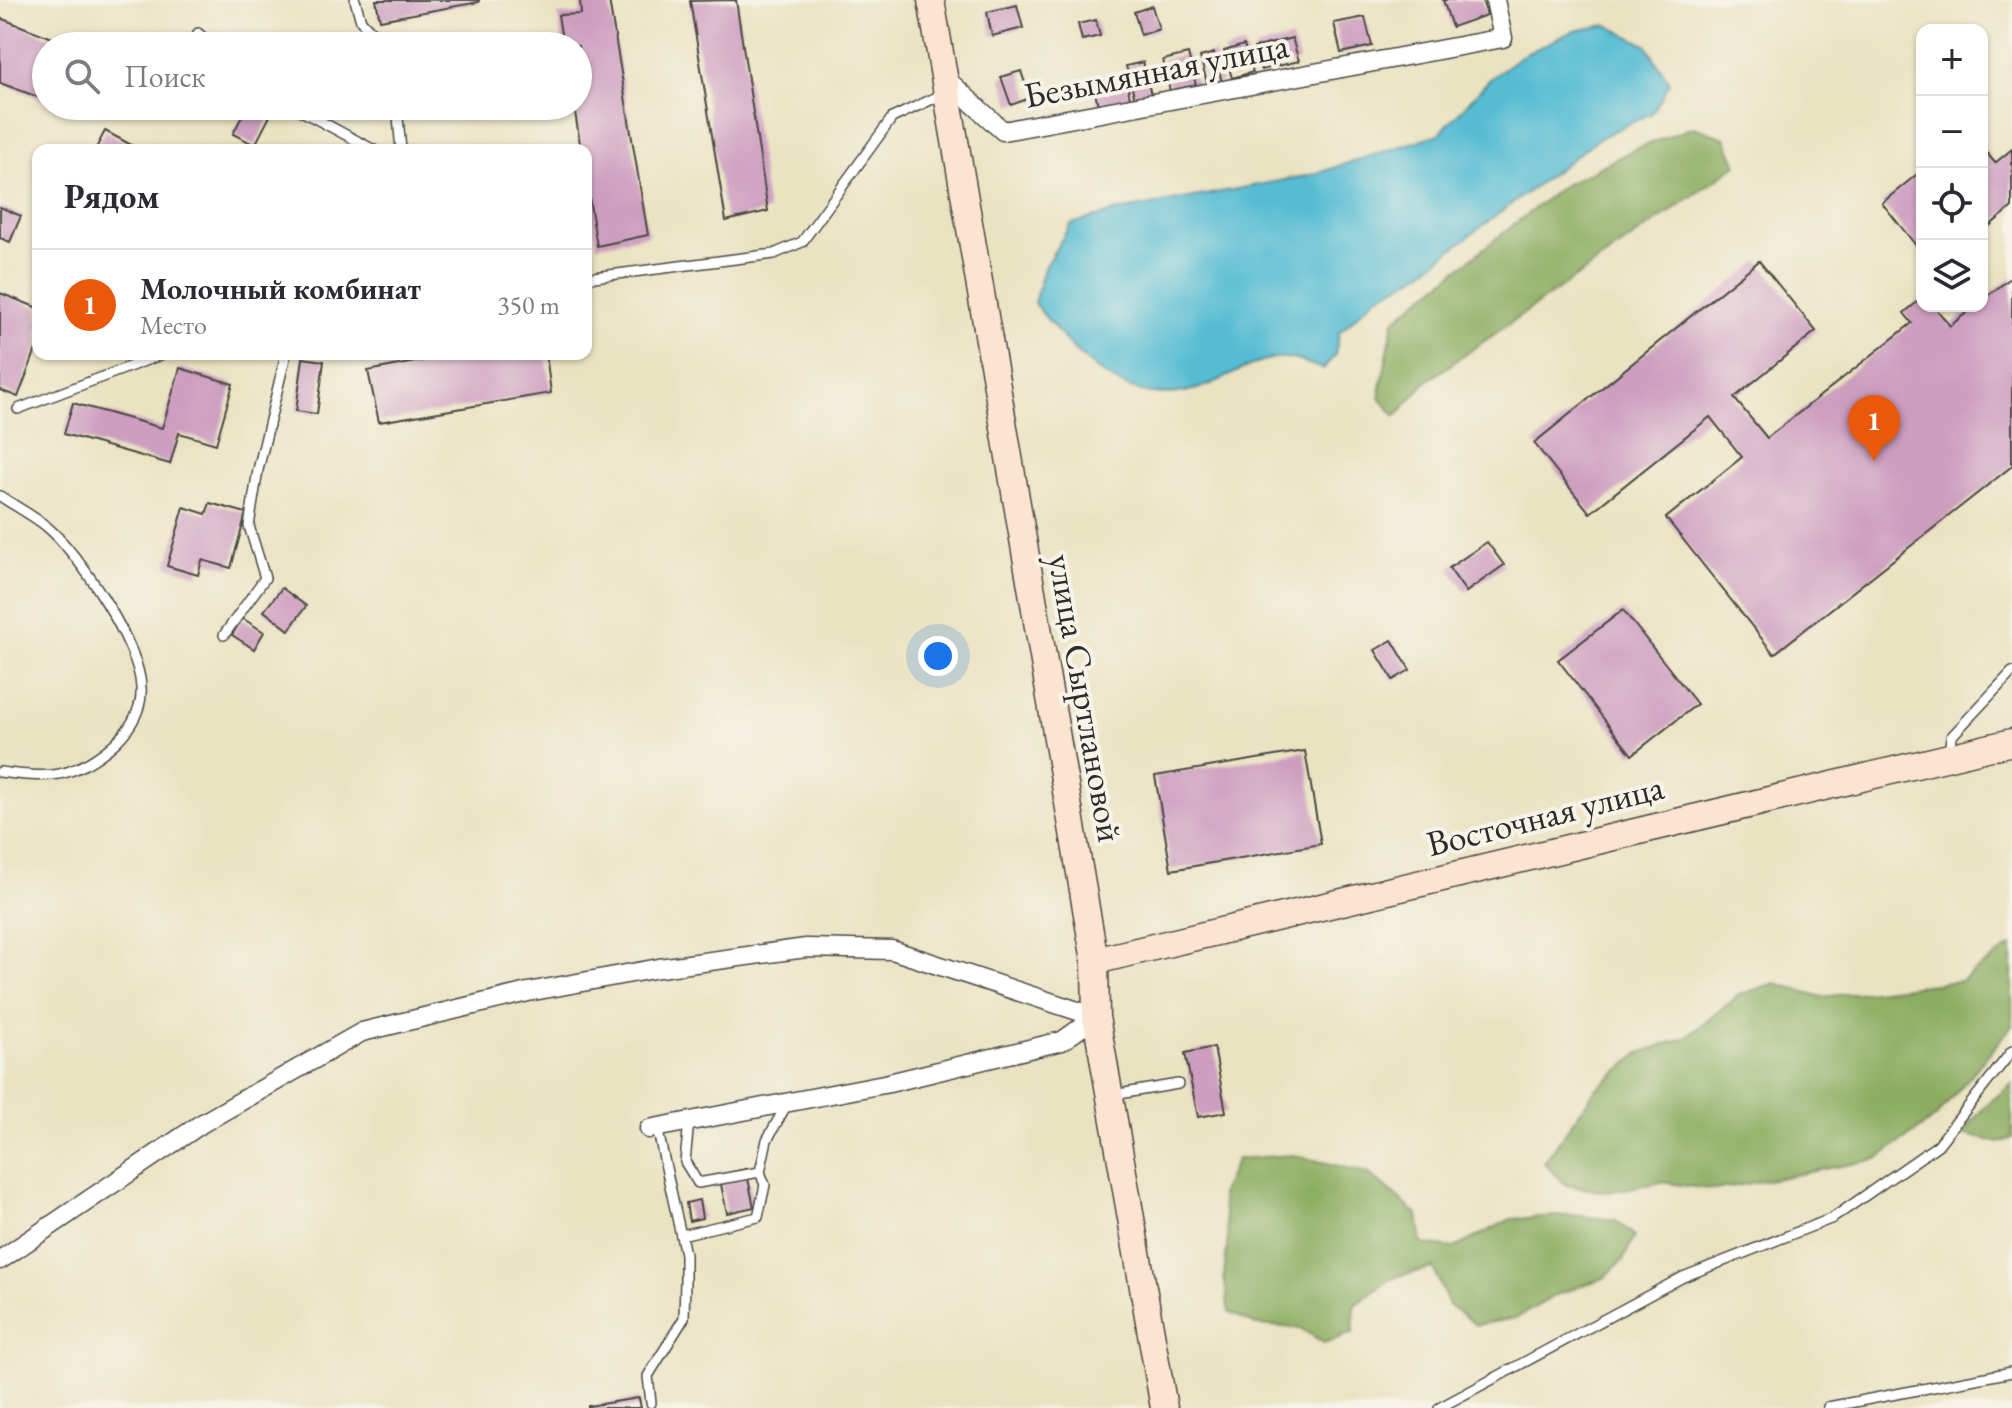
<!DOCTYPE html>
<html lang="ru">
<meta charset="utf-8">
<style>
body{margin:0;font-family:"EB Garamond",serif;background:#f7f7f7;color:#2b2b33}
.controls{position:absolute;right:24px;top:24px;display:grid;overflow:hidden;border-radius:16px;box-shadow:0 2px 6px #0004}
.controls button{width:72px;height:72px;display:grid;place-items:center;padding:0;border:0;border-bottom:2px solid #e1e1e2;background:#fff;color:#2b2b33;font:40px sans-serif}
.you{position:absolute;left:938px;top:656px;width:28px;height:28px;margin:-20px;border:6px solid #fff;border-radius:50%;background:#1a73e8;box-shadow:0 0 0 12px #1a73e833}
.badge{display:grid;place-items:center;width:52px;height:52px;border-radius:50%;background:#ea580c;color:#fff;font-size:26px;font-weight:700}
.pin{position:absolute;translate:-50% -66px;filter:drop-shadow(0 2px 4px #0008)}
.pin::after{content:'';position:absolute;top:42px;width:28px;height:24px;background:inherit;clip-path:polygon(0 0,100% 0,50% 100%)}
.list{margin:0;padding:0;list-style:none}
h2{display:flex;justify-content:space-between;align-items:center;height:104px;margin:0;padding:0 32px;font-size:34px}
h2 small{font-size:26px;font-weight:400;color:#7c7c81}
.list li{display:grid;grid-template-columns:52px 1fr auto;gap:24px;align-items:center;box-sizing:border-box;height:112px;padding:0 32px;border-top:2px solid #e1e1e2}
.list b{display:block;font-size:30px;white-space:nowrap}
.list p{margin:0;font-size:26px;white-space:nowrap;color:#7c7c81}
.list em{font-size:26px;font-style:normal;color:#7c7c81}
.icon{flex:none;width:44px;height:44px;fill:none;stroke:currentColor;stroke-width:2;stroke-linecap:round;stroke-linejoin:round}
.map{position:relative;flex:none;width:2012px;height:1408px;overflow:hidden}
.search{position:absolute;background:#fff;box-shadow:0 2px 6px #0004;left:32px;top:32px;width:560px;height:88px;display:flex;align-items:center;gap:20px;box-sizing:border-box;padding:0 28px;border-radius:44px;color:#7c7c81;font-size:30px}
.panel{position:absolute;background:#fff;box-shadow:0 2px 6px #0004;left:32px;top:144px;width:560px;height:216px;border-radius:16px}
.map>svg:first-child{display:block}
.forest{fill:#8cae62;stroke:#5c6c46;stroke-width:2}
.water{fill:#55bcd3;stroke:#40747f;stroke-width:2}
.building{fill:#cd9ebf}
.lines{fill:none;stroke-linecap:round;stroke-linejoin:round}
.lane-casing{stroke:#484742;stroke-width:12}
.street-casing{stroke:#484742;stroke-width:21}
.secondary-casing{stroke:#484742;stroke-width:29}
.lane{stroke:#fff;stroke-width:9}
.street{stroke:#fff;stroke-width:18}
.secondary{stroke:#fde4d1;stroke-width:26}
.labels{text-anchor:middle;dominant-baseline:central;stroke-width:8;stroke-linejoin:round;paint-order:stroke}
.street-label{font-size:36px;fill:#2b2b2b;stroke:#f7f3e8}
</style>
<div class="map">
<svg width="2012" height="1408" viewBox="0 0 2012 1408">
<rect width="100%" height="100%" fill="#f7f3e8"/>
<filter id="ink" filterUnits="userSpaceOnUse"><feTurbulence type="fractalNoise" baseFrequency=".0125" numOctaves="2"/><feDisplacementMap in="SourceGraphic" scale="16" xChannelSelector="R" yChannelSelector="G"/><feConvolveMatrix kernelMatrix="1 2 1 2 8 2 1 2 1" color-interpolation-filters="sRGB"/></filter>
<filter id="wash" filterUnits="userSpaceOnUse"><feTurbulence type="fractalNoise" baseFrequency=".006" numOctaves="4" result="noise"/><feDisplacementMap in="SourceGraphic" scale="32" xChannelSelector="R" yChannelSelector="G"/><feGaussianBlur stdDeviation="1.8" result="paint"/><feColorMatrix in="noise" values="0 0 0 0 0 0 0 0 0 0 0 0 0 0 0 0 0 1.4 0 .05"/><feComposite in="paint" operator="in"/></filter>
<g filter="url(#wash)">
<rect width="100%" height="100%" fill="#eae3c2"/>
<!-- forest -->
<g class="forest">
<path d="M1693 127 1725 138 1737 165 1427 381 1396 416 1379 398 1394 320 1561 187 1633 150Z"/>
<path d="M2012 946V1026L1936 1117 1877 1159 1715 1190 1662 1182 1607 1192 1566 1185 1544 1163 1595 1090 1640 1053 1687 1037 1739 995 1775 983 1822 997 1960 981Z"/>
<path d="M2012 1084V1138L2000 1143 1962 1134 1985 1106Z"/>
<path d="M1293 1155 1368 1173 1418 1215 1422 1244 1455 1248 1511 1219 1573 1215 1615 1220 1635 1236 1623 1260 1604 1278 1560 1293 1516 1318 1476 1325 1449 1305 1433 1268 1394 1277 1355 1305 1353 1333 1324 1343 1300 1328 1256 1325 1229 1312 1224 1276 1228 1237 1221 1194 1237 1159Z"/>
</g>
<!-- water -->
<path class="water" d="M1607 25 1646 45 1670 83 1652 113 1599 138 1415 277 1375 298 1339 333 1335 355 1323 369C1311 365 1299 359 1287 358 1261 355 1230 377 1206 386 1127 415 1080 360 1034 303L1044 268 1071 224 1114 212 1311 175 1439 134 1489 80 1519 57 1573 31Z"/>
<g id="blocks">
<!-- building -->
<g class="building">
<path d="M376 0H479V2L380 20Z"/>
<path d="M580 0H609L648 235 597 246 586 180V150H581L574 106H578V46H563L558 15 581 14Z"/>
<path d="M736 0 768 211 726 221 690 1Z"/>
<path d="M1443 0H1482L1487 15 1452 27Z"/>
<path d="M1017 5 1023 28 992 36 987 12Z"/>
<path d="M1152 6 1159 29 1141 35 1134 12Z"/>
<path d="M1365 17 1372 46 1341 53 1334 23Z"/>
<path d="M0 18 73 46H46V100L0 83Z"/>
<path d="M1096 20 1100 36 1082 40 1078 24Z"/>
<path d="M1292 38 1299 61 1261 70 1254 48Z"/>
<path d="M1244 45 1253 72 1232 78 1224 51Z"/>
<path d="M1214 53 1222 82 1208 86 1200 57Z"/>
<path d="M1188 54 1196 85 1170 91 1163 60Z"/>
<path d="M1143 62 1151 95 1135 99 1126 66Z"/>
<path d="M1021 71 1030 98 1011 105 1001 77Z"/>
<path d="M1126 77 1130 98 1098 105 1093 84Z"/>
<path d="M247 106 270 116 255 145 233 134Z"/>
<path d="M105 131 141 150H95Z"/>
<path d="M1982 147 1995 163 2012 149V207L1982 232Z"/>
<path d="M1922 170V253L1882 203Z"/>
<path d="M0 207 21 216 10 242 0 238Z"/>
<path d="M1759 261 1816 331 1734 398 1767 438 1912 323 1904 313 1922 298V306H1934L1950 326 1975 306H1982V300L2012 277V466L1774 654 1666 518 1742 457 1710 417 1590 513 1534 443Z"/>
<path d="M0 293 38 308V344L18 397 0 390Z"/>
<path d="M456 354H546L551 393 379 422 368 371Z"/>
<path d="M303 358 324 361 317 414 296 411Z"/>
<path d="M180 368 233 384 216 444 179 433 170 464 64 434 73 403 162 428Z"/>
<path d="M210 503 246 513 231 568 202 560 198 575 167 566 184 507 206 514Z"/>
<path d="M1487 542 1504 565 1466 592 1449 568Z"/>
<path d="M282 588 306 606 289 630 264 611Z"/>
<path d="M1623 610 1697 704 1632 755 1558 660Z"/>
<path d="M242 618 264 632 254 649 232 635Z"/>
<path d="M1392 640 1410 670 1393 680 1375 650Z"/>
<path d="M1305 751 1321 844 1171 870 1155 776Z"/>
<path d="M1214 1047 1226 1112 1198 1117 1185 1053Z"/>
<path d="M746 1169 754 1207 727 1213 719 1175Z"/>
<path d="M699 1200 702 1218 689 1221 686 1203Z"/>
<path d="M639 1398 641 1408H588V1406Z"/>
</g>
</g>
</g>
<g filter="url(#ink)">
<use href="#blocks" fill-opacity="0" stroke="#484742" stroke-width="2"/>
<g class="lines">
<!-- lane casing -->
<g class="lane-casing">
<g id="lane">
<path d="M355 0 361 21 385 46"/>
<path d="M198 33 212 46"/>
<path d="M292 106 374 150"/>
<path d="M397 106 401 150"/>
<path d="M586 278 774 254 802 242 892 118 943 94"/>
<path d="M18 409 163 354"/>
<path d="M0 496C15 506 32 515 46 526 79 553 139 644 141 687 143 712 127 734 108 749 69 780 48 778 0 772"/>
<path d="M224 635 265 578 249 526 258 470 286 354"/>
<path d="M1949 754 1951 737 2012 672"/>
<path d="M1113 1095 1178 1084"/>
<path d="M689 1121 685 1162 698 1183 760 1172 767 1140 788 1102"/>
<path d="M681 1235 758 1217 765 1185 760 1172"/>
<path d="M651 1403 648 1376 684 1318 685 1281V1254L657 1127"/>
<path d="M1828 1407 2012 1372"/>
<path d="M1439 1408 1683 1277 1833 1218 1938 1145 2012 1051"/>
</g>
</g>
<!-- street casing -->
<g class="street-casing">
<g id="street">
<path d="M944 77 1003 131 1503 38 1495 0"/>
<path d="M649 1129 889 1083 1062 1041 1096 1017"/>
<path d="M0 1260 201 1124 362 1032 528 992 659 968 806 948 892 950 1096 1017"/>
</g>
</g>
<!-- secondary casing -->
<g class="secondary-casing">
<g id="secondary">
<path d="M931 0 1095 961 1096 1017 1164 1408"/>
<path d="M1095 961 2012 742"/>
</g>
</g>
<!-- lane -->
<use href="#lane" class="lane"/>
<!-- street -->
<use href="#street" class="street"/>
<!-- secondary -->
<use href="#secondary" class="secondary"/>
</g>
</g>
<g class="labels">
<!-- street labels -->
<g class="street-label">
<text transform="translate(1156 70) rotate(-11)">Безымянная улица</text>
<text transform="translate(1086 698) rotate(80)">улица Сыртлановой</text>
<text transform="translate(1545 815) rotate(-14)">Восточная улица</text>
</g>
</g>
</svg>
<div class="controls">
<button>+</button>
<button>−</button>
<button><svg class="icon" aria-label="locate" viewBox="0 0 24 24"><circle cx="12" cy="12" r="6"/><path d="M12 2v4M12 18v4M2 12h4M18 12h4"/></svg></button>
<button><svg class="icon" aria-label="layers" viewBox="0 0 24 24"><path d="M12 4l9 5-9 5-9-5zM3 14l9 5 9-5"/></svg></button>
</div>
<div class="you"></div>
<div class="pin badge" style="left:1874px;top:461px">1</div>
<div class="search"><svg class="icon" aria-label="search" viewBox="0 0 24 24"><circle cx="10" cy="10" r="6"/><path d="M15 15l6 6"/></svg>Поиск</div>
<section class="panel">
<h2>Рядом<small></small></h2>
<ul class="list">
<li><span class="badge">1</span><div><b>Молочный комбинат</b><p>Место</p></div><em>350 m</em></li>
</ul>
</section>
</div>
